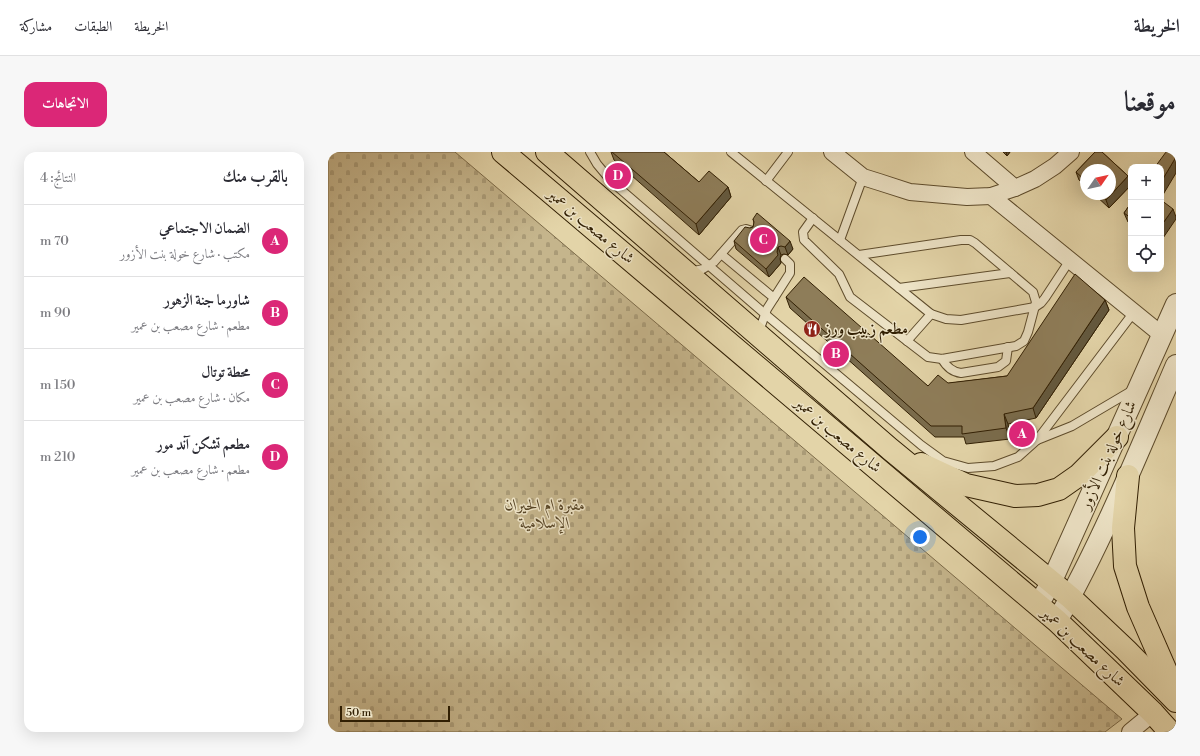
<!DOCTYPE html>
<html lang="ar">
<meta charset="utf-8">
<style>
body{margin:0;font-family:"Libre Bodoni",Amiri,serif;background:#f7f7f7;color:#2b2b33;direction:rtl}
.controls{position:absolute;right:12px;top:12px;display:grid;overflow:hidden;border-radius:8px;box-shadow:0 4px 16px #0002}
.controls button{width:36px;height:36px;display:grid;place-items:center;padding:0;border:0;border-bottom:1px solid #e1e1e2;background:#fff;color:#2b2b33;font:20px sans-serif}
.compass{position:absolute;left:752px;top:12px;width:36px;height:36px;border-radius:50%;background:#fff;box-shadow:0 4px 16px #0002;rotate:56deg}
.scale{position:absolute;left:12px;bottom:10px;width:110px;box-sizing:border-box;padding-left:4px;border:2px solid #311f03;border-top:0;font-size:11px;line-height:14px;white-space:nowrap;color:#311f03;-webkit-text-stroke:3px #ede3c6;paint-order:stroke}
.you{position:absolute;left:592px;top:385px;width:14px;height:14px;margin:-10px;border:3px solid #fff;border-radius:50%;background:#1a73e8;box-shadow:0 0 0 6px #1a73e833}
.badge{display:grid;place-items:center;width:26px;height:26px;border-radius:50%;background:#db2777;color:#fff;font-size:13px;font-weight:700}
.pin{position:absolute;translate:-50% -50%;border:2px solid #fff;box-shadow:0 1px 4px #0006}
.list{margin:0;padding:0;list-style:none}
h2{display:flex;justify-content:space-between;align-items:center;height:52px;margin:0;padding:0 16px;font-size:17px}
h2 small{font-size:13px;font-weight:400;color:#7c7c81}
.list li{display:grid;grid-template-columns:26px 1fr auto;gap:12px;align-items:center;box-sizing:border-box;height:72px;padding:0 16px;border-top:1px solid #e1e1e2}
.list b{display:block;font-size:15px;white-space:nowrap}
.list p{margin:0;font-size:13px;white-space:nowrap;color:#7c7c81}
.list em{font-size:13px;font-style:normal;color:#7c7c81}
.icon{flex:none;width:22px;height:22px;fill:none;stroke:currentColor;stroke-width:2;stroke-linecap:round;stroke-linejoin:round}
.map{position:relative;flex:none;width:848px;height:580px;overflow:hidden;direction:ltr;border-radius:12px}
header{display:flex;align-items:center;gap:24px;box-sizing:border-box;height:56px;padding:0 20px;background:#fff;border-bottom:1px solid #e1e1e2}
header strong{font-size:19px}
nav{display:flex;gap:22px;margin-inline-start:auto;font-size:14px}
.intro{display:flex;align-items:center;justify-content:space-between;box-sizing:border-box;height:96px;padding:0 24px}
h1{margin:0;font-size:28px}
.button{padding:10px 18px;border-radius:12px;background:#db2777;color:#fff;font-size:14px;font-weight:700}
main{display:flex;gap:24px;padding:0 24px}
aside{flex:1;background:#fff;border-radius:12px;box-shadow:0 4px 16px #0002}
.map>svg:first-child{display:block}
.cemetery{fill:url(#cemetery-stones);stroke:#7b6a48}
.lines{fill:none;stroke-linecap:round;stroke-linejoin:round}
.service-casing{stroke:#5e4c2c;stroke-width:10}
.minor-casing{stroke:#5e4c2c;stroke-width:18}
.tertiary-casing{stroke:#5e4c2c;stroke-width:22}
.trunk-casing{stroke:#311f03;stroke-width:24}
.service{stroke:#ede3c6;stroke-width:8}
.minor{stroke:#ede3c6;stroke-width:16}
.tertiary{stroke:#ede3c6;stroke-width:20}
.trunk{stroke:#e3d4a8;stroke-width:22}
.wall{fill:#7a6c4d;stroke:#311f03}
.shaded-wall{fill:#63583e;stroke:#311f03}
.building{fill:#8e7d59;stroke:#311f03}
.labels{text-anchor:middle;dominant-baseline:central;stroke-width:3;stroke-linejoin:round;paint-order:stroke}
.street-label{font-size:16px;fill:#311f03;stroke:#ede3c6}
.poi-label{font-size:16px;font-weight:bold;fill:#311f03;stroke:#ede3c6;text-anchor:start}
.park-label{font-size:16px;font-style:italic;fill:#564425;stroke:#ede3c6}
</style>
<header>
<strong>الخريطة</strong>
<nav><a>الخريطة</a><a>الطبقات</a><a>مشاركة</a></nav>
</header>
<div class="intro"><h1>موقعنا</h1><a class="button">الاتجاهات</a></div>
<main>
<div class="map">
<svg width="848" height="580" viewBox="0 0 848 580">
<defs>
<pattern id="cemetery-stones" width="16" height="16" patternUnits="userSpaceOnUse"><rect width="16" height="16" fill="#c5b58c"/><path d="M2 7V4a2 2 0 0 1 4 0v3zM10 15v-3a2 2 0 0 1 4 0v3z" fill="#aa9b77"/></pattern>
</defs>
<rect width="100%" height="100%" fill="#e3d4a8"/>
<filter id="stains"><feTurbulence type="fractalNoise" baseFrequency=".005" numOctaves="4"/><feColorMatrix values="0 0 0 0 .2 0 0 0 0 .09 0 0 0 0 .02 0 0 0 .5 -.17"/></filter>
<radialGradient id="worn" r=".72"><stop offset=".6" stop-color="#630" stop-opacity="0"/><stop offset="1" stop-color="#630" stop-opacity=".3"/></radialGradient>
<!-- cemetery -->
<path class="cemetery" d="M0 0H127L794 567 777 580H0Z"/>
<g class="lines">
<!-- service casing -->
<g class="service-casing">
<g id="service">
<path d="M262 0 269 12 284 30 437 162 593 293 615 309 640 316 666 314 690 305 709 288 806 160"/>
<path d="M403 0 603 162 618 167 633 168 707 155 713 151 717 146 742 108"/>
<path d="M438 29 460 0"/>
<path d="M485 66 475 80 476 88 511 122 522 145 600 205 614 207 688 194 696 189 700 180 708 150 705 140 647 91 642 88H633L531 103"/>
<path d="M512 88 535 25"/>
<path d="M393 102 446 146"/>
<path d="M362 120 375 117 386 110 414 78 418 77 424 79"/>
<path d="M571 136 682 121"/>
<path d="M430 182 439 157 462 121V112L457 107"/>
<path d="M579 189 603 162"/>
<path d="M614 207C618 214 624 220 633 221L670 215 678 209 680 195"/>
<path d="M709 288 744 274 805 238"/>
</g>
</g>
<!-- minor casing -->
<g class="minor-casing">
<g id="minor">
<path d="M504 0 535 25 551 30 582 40 639 45 663 44 687 36 707 27 727 14 743 0"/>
<path d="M645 0 687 36"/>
<path d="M663 44 834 183"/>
<path d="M802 580 825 561"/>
</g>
</g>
<!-- tertiary casing -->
<g class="tertiary-casing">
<g id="tertiary">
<path d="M710 453 723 431 848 152"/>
<path d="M729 469C775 388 811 299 848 213"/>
</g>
</g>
<!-- trunk casing -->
<g class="trunk-casing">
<g id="trunk">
<path d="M175 0 729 469 825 561 842 580"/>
<path d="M219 0 562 297 743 446 798 498 848 549"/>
<path d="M593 312 638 333 687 344 710 343 731 337 751 323 789 285"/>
<path d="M800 324 795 376 797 414 810 455 848 542"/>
</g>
</g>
<!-- service -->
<use href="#service" class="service"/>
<!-- minor -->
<use href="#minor" class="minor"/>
<!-- tertiary -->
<use href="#tertiary" class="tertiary"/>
<!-- trunk -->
<use href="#trunk" class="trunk"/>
</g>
<!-- wall -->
<g class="wall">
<path d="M283 0H336L371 30 400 35 403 45 371 83 286 8Z"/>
<path d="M675 0H682L679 4Z"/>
<path d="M767 0H774L800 24 803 32V33L781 56 766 42H782V18H758V34L751 28 748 20Z"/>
<path d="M803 51V73L800 70 796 61Z"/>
<path d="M425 67 465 97 460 103 456 102 453 103 452 107 453 111 441 125 408 97 406 89 422 76 425 75 426 71Z"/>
<path d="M458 145 600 234 679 224 777 148 781 158 708 266 680 272 682 287 638 292 636 285H607L462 156Z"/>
</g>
<!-- shaded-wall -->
<g class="shaded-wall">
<path d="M678 0H682L679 4Z"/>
<path d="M848 5V21L833 46V30Z"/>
<path d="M800 24 803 33 781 56 778 48Z"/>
<path d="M400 35 403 45 371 83 368 72Z"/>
<path d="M845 57 848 65V67L833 89V74Z"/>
<path d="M462 89 465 97 460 103 457 95Z"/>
<path d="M450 95 453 103 452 107 453 111 441 125 438 117 449 100Z"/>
<path d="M777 148 781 158 708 266 705 256Z"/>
<path d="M676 262 680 272 682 287 678 276Z"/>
</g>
<!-- building -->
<g class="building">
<path d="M284 0H336L371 30 381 19 400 35 368 72Z"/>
<path d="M767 0H774L800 24 778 48 772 42H782V18H758V29L748 20Z"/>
<path d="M838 0H848V5L833 30V15H827Z"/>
<path d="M833 48 845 57 833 74Z"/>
<path d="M803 51V66L796 61Z"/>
<path d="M429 61 462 89 457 95 453 94 450 95 449 100 450 103 438 117 406 89 417 75 422 76 425 75 426 70 425 67Z"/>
<path d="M747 122 777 148 705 256 676 262 678 276 634 282V274H603L458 145 476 125 600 234 610 223 620 231 679 224Z"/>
</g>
<!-- icons -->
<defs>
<g id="restaurant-disc" transform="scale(0.9)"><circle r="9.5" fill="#8f2418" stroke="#ede3c6"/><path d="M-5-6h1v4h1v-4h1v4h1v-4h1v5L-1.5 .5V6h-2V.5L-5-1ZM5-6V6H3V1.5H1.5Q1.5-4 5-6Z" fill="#fff"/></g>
</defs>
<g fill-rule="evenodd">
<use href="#restaurant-disc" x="484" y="177"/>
</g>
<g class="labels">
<!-- street labels -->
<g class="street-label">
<text transform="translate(263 74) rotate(40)">شارع مصعب بن عمير</text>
<text transform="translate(510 283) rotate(40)">شارع مصعب بن عمير</text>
<text transform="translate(780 303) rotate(-66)">شارع خولة بنت الأزور</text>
<text transform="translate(755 495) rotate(43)">شارع مصعب بن عمير</text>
</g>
<!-- poi labels -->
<g class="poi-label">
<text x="497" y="177">مطعم زبيب ورز</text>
</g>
<!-- park labels -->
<g class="park-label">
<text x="217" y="353">مقبرة ام الحيران<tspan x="217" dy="18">الإسلامية</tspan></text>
</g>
</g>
<rect width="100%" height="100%" filter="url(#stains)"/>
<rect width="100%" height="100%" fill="url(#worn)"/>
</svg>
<div class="controls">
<button>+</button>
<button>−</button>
<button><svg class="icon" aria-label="locate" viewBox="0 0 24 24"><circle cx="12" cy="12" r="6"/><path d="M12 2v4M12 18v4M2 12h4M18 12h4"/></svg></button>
</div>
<svg class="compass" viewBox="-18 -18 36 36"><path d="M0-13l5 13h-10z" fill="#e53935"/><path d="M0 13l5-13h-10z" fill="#7c7c81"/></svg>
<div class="scale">50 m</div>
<div class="you"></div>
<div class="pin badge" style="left:694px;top:282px">A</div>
<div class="pin badge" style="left:508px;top:202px">B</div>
<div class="pin badge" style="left:435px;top:88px">C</div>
<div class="pin badge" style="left:290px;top:24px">D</div>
</div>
<aside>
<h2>بالقرب منك<small>النتائج: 4</small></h2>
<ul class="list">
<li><span class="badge">A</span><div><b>الضمان الاجتماعي</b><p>مكتب · شارع خولة بنت الأزور</p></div><em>70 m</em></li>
<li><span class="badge">B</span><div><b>شاورما جنة الزهور</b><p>مطعم · شارع مصعب بن عمير</p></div><em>90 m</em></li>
<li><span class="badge">C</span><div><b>محطة توتال</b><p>مكان · شارع مصعب بن عمير</p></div><em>150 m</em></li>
<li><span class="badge">D</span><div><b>مطعم تشكن آند مور</b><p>مطعم · شارع مصعب بن عمير</p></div><em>210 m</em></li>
</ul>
</aside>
</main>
